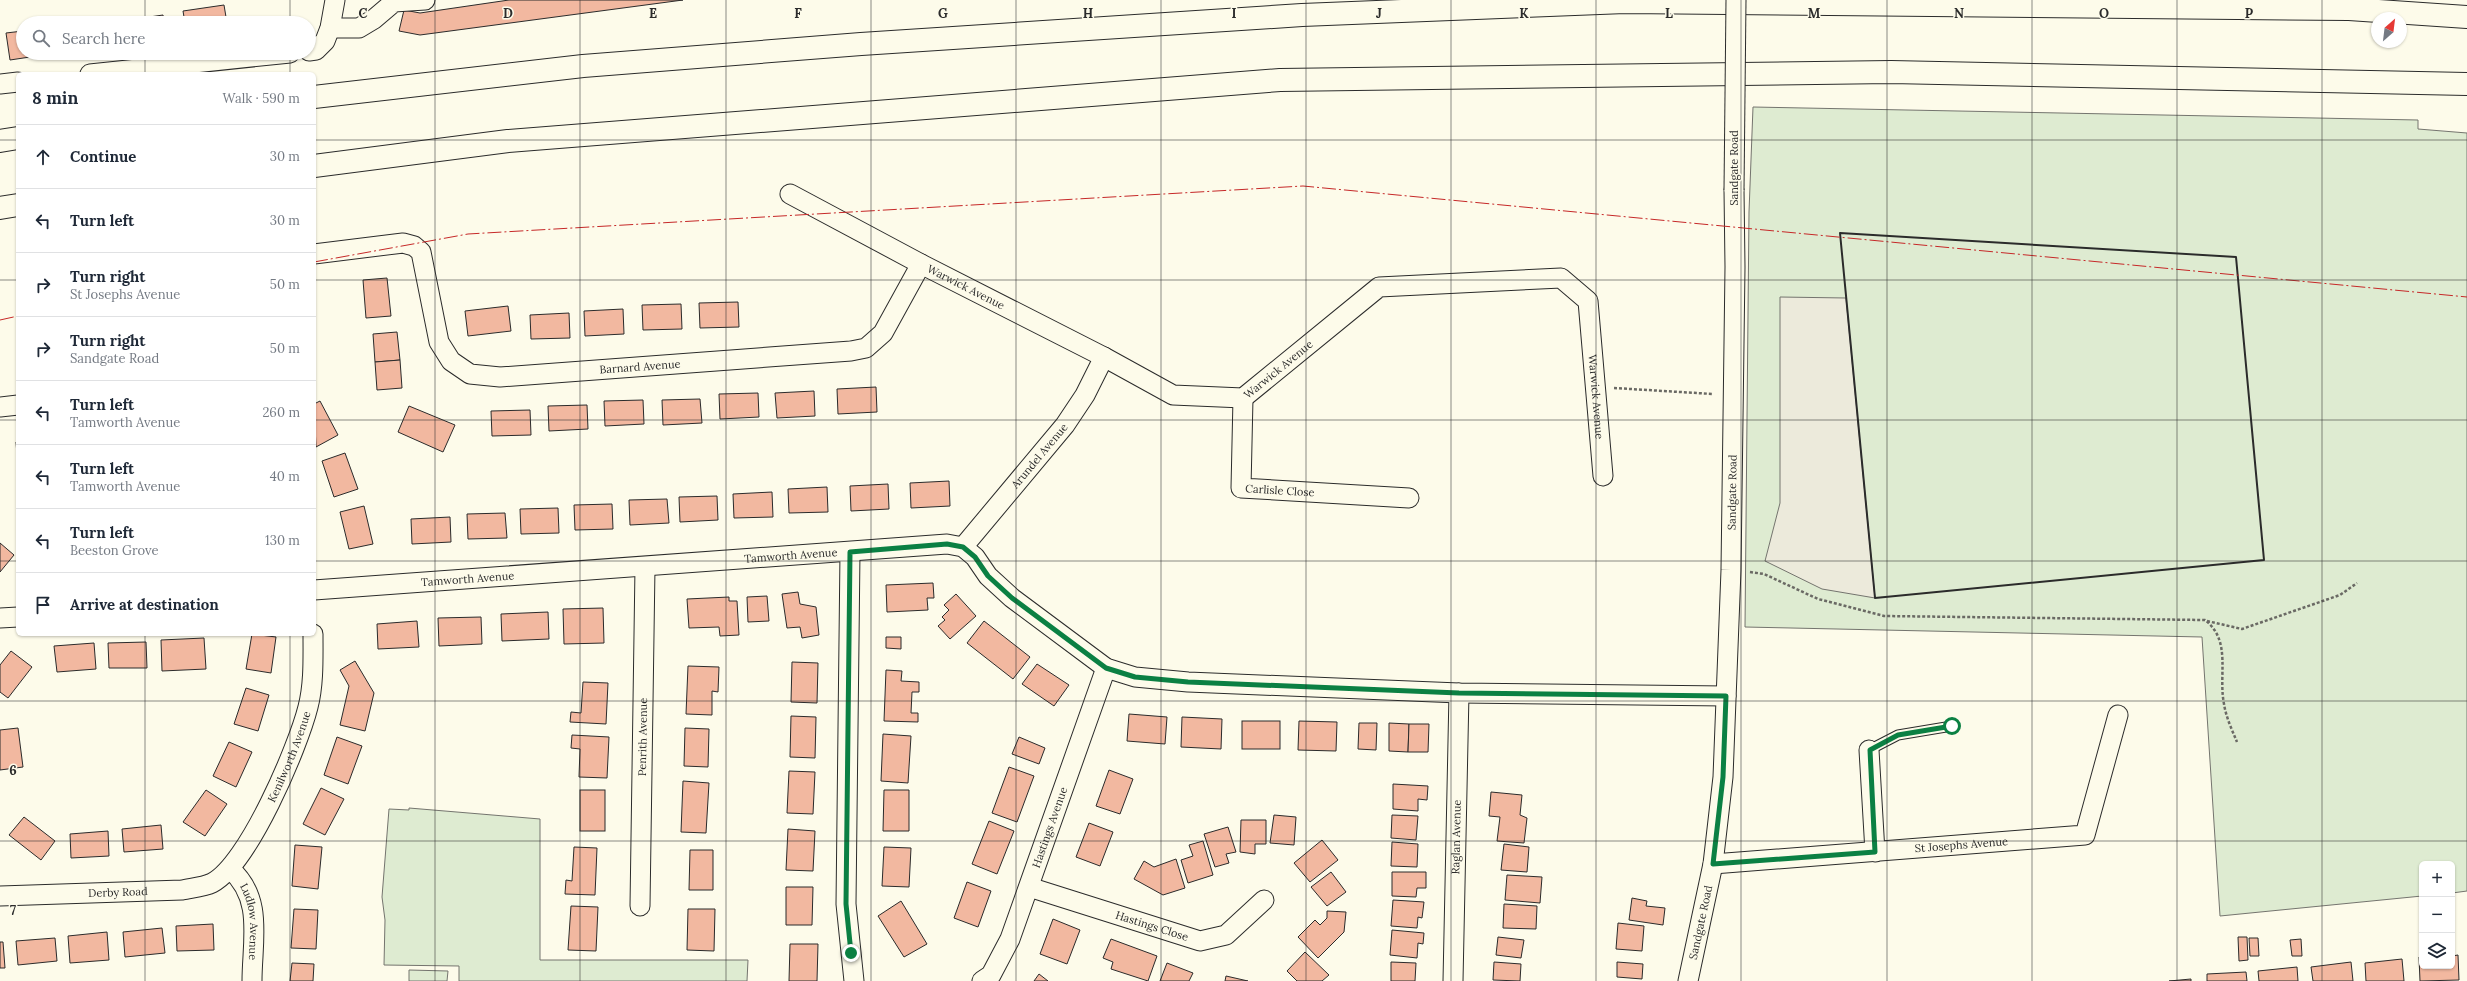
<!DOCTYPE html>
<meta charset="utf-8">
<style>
body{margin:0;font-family:Lora,serif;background:#f2f2f3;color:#1f2937}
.controls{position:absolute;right:12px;bottom:12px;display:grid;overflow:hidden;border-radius:6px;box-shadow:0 1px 3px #0004}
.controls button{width:36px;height:36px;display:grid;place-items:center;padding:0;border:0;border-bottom:1px solid #e0e1e3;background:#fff;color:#1f2937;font:20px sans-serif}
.compass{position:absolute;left:2371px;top:12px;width:36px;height:36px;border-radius:50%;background:#fff;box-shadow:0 1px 3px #0004;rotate:28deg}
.stop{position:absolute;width:12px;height:12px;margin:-9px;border:3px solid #0b8043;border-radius:50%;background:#fff}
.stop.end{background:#0b8043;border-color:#fff;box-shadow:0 1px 4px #0008}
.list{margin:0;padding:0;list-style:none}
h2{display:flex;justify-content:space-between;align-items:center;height:52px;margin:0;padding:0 16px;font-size:17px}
h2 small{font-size:13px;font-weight:400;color:#747a83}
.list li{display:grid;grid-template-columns:26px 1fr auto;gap:12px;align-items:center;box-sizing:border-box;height:64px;padding:0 16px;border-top:1px solid #e0e1e3}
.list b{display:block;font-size:15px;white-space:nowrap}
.list p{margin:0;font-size:13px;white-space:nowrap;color:#747a83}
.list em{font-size:13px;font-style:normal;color:#747a83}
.icon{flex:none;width:22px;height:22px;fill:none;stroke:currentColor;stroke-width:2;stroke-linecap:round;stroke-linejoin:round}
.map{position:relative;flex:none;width:2467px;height:981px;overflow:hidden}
.search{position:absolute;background:#fff;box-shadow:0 1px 3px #0004;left:16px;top:16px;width:300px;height:44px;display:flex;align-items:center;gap:10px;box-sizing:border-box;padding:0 14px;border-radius:22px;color:#747a83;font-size:15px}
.panel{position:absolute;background:#fff;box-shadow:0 1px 3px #0004;left:16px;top:72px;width:300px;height:564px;border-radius:6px}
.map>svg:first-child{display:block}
.green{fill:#deebd1;stroke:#74746e}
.parking{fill:#eceadb;stroke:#74746e}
.building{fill:#f2b8a0;stroke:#2b2b2b}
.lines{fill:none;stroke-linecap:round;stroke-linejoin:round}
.service-casing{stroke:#2b2b2b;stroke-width:11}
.minor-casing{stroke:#2b2b2b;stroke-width:21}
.motorway-casing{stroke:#2b2b2b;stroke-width:24}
.path{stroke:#6a6964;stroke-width:2.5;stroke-dasharray:3 2;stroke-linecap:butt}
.service{stroke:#fdfbea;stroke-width:9}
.minor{stroke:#fdfbea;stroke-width:19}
.motorway{stroke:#fdfbea;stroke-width:22}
.minor-bridge-casing{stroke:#2b2b2b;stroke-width:21;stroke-linecap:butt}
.minor-bridge{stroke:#fdfbea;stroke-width:19}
.wall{stroke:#2b2b2b;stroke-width:2}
.power{stroke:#c62828;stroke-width:1;stroke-dasharray:14 3 2 3;stroke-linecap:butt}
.route{stroke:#0b8043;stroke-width:5}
.grid{fill:none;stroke:#2b2b2b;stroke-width:1;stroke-opacity:0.55}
.labels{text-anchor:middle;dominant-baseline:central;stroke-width:3;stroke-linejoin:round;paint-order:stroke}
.street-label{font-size:11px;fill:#2b2b2b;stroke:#fdfbea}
.grid-label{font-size:13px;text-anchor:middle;font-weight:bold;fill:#2b2b2b;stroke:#fdfbea;stroke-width:3;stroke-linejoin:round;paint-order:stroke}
</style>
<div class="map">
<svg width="2467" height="981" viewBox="0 0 2467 981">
<rect width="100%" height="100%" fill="#fdfbea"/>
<!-- green -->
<g class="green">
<path d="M1753 107 2418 120V129L2467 133V891L2452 893V864H2422V896L2220 916 2202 637 1745 627 1749 212Z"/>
<path d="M409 808 540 819V960H748L747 981H459V966L384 965 385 920 382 897 389 809 409 810Z"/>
<path d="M409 970 448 971 447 981H409Z"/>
</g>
<!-- parking -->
<path class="parking" d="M1780 297 1846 298 1875 598 1822 589 1765 561 1780 503Z"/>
<!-- building -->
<g class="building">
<path d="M509 0H683L420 35 399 31 404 10 420 13Z"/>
<path d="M224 5 227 23H185L183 11Z"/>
<path d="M163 15 164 23H123L122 21Z"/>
<path d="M23 31V53L50 54 10 60 6 33Z"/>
<path d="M68 53H84L68 55Z"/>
<path d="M387 278 391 316 366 318 363 280Z"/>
<path d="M738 302 739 327 700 328 699 303Z"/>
<path d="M681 304 682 329 643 330 642 305Z"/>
<path d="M508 306 511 331 468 336 465 311Z"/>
<path d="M623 309 624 334 585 336 584 311Z"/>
<path d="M569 313 570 338 531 339 530 315Z"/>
<path d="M397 332 400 360 375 362 373 334Z"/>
<path d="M400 360 402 388 377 390 375 362Z"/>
<path d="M876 387 877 412 838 414 837 389Z"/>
<path d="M814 391 815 416 777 418 775 393Z"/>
<path d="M758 393 759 417 720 419 719 394Z"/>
<path d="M700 399 702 423 663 425 662 400Z"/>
<path d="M643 400 644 424 605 426 604 401Z"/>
<path d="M320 401 338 435 316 447 314 404Z"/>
<path d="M587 405 588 429 549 431 548 406Z"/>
<path d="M409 406 455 425 443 452 398 432Z"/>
<path d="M530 410 531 435 492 436 491 411Z"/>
<path d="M16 442H18V467Z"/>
<path d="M345 453 358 489 334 497 322 461Z"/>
<path d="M949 481 950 506 911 508 910 483Z"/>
<path d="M888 484 889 509 851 511 850 486Z"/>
<path d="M827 487 828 512 789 513 788 489Z"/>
<path d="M772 492 773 517 734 518 733 494Z"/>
<path d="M717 496 718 520 680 522 679 497Z"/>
<path d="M667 499 669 523 630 525 629 500Z"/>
<path d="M612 504 613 529 575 530 574 505Z"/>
<path d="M364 506 373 544 349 549 340 512Z"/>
<path d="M558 508 559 533 521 534 520 509Z"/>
<path d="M505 513 507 538 468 539 467 514Z"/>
<path d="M450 517 451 542 412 544 411 519Z"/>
<path d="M0 543 14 555 0 572Z"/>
<path d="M933 583 934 598H927L928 610 887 612 886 585Z"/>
<path d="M798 592 800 604 816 607 819 635 802 638 800 627 787 628 782 594Z"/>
<path d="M956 594 976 616 950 639 938 626 945 620 942 617 949 610 944 605Z"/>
<path d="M767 596 769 621 748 622 747 597Z"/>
<path d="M729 597V601H737L739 635 720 636 719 627 689 628 687 599Z"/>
<path d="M603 608 604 643 564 644 563 609Z"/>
<path d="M548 612 549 639 502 641 501 614Z"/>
<path d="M481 617 482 644 439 646 438 618Z"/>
<path d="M417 621 419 647 378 649 377 624Z"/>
<path d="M984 621 1030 657 1013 679 967 643Z"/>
<path d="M252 634 276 637 271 673 246 669Z"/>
<path d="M886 637H901V649L886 648Z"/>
<path d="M204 638 206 669 162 671 161 640Z"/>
<path d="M146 642 147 668H109L108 643Z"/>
<path d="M94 643 96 669 57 672 54 646Z"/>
<path d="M11 651 32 667 8 698 0 692V665Z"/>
<path d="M355 661 374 693 365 731 340 725 349 686 340 670Z"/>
<path d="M792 662 818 663 817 703 791 702Z"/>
<path d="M1037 664 1069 685 1054 706 1022 684Z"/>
<path d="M688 666 719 667 718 692 712 691V715L686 714Z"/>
<path d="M886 670 902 671 901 681 919 682V692H912L911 713H918V722L884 721Z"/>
<path d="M583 682 608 683 606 724 570 722 571 712 581 713Z"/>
<path d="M246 688 269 695 258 731 234 724Z"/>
<path d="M1129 714 1167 717 1165 744 1127 741Z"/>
<path d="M791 716 816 717 815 758 790 757Z"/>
<path d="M1182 717 1222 719 1221 749 1181 747Z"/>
<rect x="1242" y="721" width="38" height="28"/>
<path d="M1299 721 1337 722 1336 751 1298 750Z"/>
<path d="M1359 723H1377L1376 750 1358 749Z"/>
<path d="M1389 723 1409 724 1408 752 1389 751Z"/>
<path d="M1409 724H1429L1428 752H1408Z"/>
<path d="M18 728 23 767 0 770V730Z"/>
<path d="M685 728 709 729 708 767 684 766Z"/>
<path d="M883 734 911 736 908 783 881 781Z"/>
<path d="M572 735 609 737 607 778 579 777 580 749 571 748Z"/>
<path d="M337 737 362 746 348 784 324 775Z"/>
<path d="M1019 737 1045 748 1039 764 1012 754Z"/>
<path d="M229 742 252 752 236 787 213 776Z"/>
<path d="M1009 767 1034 776 1017 822 992 813Z"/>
<path d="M1109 770 1133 779 1120 814 1096 806Z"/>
<path d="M789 771 815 772 813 814 787 813Z"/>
<path d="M683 781 709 783 706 833 681 832Z"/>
<path d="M1393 784 1428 786 1427 800 1418 799V811L1393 809Z"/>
<path d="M321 788 344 799 325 835 303 824Z"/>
<path d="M206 790 227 804 205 836 183 822Z"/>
<rect x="580" y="790" width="25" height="41"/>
<path d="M884 790H909V831H883Z"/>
<path d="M1491 792 1522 795 1520 815 1527 818 1524 843 1497 841 1500 817 1489 816Z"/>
<path d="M1274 815 1296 817 1294 845 1270 843Z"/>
<path d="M1392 815 1418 816 1416 840 1391 838Z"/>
<path d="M24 817 55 841 41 860 9 835Z"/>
<path d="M1241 820H1266V844H1255V854L1240 852Z"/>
<path d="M989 821 1014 831 997 874 972 864Z"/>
<path d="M1089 823 1113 832 1100 866 1076 857Z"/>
<path d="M161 825 163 849 124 852 122 829Z"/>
<path d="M1228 827 1236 852 1226 854 1229 863 1215 867 1204 834Z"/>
<path d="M788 829 815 831 813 871 786 870Z"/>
<path d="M108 831 109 856 71 858 70 834Z"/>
<path d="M1322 840 1338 860 1310 882 1294 863Z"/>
<path d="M1203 841 1213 875 1188 883 1181 860 1193 856 1189 845Z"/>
<path d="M1392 842 1418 844 1417 867 1391 866Z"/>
<path d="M1504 844 1529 847 1527 872 1501 870Z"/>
<path d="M295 845 322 847 318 889 292 886Z"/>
<path d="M574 847 597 848 595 895 565 894 566 880 572 881Z"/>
<path d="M884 847 911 848 909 887 882 886Z"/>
<path d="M690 850H713V890H689Z"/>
<path d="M1176 859 1185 888 1163 895 1134 879 1144 861 1154 867Z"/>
<path d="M1331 872 1346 892 1327 906 1311 887Z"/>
<path d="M1392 872H1426V888H1417L1416 897 1392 896Z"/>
<path d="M1507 875 1542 877 1540 903 1505 900Z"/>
<path d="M967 882 991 891 978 927 954 918Z"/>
<path d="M786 887H813L812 925H786Z"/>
<path d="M1632 898 1647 901 1646 906 1665 908 1663 925 1629 920Z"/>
<path d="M1393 900 1424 902 1422 918 1418 917 1417 928 1391 926Z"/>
<path d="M901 901 927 944 904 957 878 916Z"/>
<path d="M1504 904 1537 906 1536 929 1503 928Z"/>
<path d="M571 906 598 907 596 951 568 950Z"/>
<path d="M294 909 318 910 316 949 291 948Z"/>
<path d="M688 909H715L714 951 687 950Z"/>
<path d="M1327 911 1346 912 1344 932 1318 958 1298 937 1315 920 1320 925 1327 918Z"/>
<path d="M1053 919 1080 930 1067 964 1040 954Z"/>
<path d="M1618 923 1644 926 1642 951 1616 949Z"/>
<path d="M213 924 214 950 177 951 176 926Z"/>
<path d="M162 928 165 953 125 957 123 932Z"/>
<path d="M1392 930 1424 933 1423 944 1418 943 1417 958 1390 955Z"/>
<path d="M107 932 109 960 70 963 68 936Z"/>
<path d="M1498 937 1524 940 1521 958 1496 955Z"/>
<path d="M2238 937H2247L2248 960 2239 961Z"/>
<path d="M55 938 57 961 18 965 16 941Z"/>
<path d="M2249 938H2258L2259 956H2250Z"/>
<path d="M1111 939 1157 956 1148 981 1111 969 1113 962 1103 958Z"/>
<path d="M2301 939 2302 956H2292L2290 940Z"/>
<path d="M0 942H3L5 968H0Z"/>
<path d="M790 944H818L817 981H789Z"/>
<path d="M1305 952 1329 975 1322 981H1297L1287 971Z"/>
<path d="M2458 955 2459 980 2420 981 2419 957H2422V966H2452V956Z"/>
<path d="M2402 959 2404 981H2366L2365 963Z"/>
<path d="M1391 962 1416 963 1415 981H1391Z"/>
<path d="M1494 962 1521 964 1520 981 1493 980Z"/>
<path d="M1617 962 1643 964 1642 979 1617 977Z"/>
<path d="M2351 962 2353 981H2313L2311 967Z"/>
<path d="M292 963 314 964 313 981H290Z"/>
<path d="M1167 963 1193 973 1189 981H1160Z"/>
<path d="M2297 967 2298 981H2259L2258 971Z"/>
<path d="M2246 972 2247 981H2207V974Z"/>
<path d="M1039 974 1048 981H1034Z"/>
<path d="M1226 976 1248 981H1225Z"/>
<path d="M2191 979V981H2169Z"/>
</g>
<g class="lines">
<!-- service casing -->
<g class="service-casing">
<path id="service" d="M1869 750 1898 735 1952 726"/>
</g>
<!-- minor casing -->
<g class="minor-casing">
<g id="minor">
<path d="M330 28H359L374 19 394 2 425 0"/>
<path d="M309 51 316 50 325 41 330 28 335 0"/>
<path d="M90 74 290 53"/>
<path d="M0 84 18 82"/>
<path id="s1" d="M790 194 921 264 1104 357 1173 395 1243 398 1379 287 1561 278 1588 301 1603 476"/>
<path id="s2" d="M314 254 403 243 414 246 421 252 439 342 451 361 470 374 500 377 851 351 866 348 883 333 921 264"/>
<path id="s3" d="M1243 398 1241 488 1409 498"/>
<path d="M0 407 18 405"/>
<path id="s4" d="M963 547 1065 425 1085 395 1104 357"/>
<path d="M850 552 846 904 854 981"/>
<path id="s5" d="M314 590 947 544 963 547 975 557 988 576 1012 598 1106 668 1135 677 1188 682 1459 693 1726 696"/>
<path d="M0 618 18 617"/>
<path d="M1869 750 1875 852"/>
<path id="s6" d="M1713 864 2085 835 2118 715"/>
<path id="s7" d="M230 869C264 898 252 941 252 981"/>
<path id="s8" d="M1029 887 1200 941 1226 935 1264 900"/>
<path id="s9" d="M0 896 182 890C191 888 204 887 212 883 248 865 298 747 308 707 314 684 313 657 313 634"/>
<path id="s10" d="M640 906 645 567"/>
<path id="s11" d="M982 981 991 975 1010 939 1106 668"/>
<path id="s12" d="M1453 981 1459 693"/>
<path id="s13" d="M1688 981 1713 864 1723 777 1731 570 1735 267 1734 190"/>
</g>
</g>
<!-- motorway casing -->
<g class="motorway-casing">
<g id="motorway">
<path d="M314 97 583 66 861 44 1302 15 1625 2 2349 9 2467 17"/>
<path d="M0 141 18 138"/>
<path d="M314 166 508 141 1280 80 1891 72 2467 84"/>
<path d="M0 208 18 205"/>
</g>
</g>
<!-- path -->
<g class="path">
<path d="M1614 388 1713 394"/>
<path d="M1750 572 1764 574 1818 599 1884 616 2205 620C2232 641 2218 674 2224 704 2226 717 2232 730 2237 742"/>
<path d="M2207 621 2242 629 2340 595 2357 583"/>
</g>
<!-- service -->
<use href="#service" class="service"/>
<!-- minor -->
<use href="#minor" class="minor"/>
<!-- motorway -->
<use href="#motorway" class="motorway"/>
<!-- minor-bridge casing -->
<g class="minor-bridge-casing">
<path id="minor-bridge" d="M1734 190 1736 0"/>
</g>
<!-- minor-bridge -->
<use href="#minor-bridge" class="minor-bridge"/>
<!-- wall -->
<path class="wall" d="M1840 233 2236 257 2264 560 1875 598Z"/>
<!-- power -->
<g class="power">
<path d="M314 262 468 234 1303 186 2467 297"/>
<path d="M0 320 18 316"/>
</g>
</g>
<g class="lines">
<!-- route -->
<path class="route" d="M851 953 846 904 850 552 947 544 963 547 975 557 988 576 1012 598 1106 668 1135 677 1188 682 1459 693 1726 696 1723 777 1713 864 1875 852 1870 750 1898 735 1952 726"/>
</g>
<!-- grid -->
<path class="grid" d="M145 0V23M290 0V23M435 0V981M580 0V981M726 0V981M871 0V981M1016 0V981M1161 0V981M1306 0V981M1451 0V981M1596 0V981M1741 0V981M1887 0V981M2032 0V981M2177 0V981M2322 0V981M145 53V74M290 53V74M0 140H18M314 140H2467M0 280H18M314 280H2467M0 420H18M314 420H2467M0 561H18M314 561H2467M145 634V981M290 634V981M0 701H2467M0 841H2467"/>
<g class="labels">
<!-- street labels -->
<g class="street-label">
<text transform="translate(1734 168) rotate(-90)">Sandgate Road</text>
<text stroke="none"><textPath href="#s1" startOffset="199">Warwick Avenue</textPath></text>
<text stroke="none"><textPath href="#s2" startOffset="418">Barnard Avenue</textPath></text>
<text stroke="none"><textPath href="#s1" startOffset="548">Warwick Avenue</textPath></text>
<text stroke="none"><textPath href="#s1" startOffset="992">Warwick Avenue</textPath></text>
<text stroke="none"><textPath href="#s4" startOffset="119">Arundel Avenue</textPath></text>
<text stroke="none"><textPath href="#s3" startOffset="129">Carlisle Close</textPath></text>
<text stroke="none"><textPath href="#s13" startOffset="492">Sandgate Road</textPath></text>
<text stroke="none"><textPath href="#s5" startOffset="478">Tamworth Avenue</textPath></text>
<text stroke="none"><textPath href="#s5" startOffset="154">Tamworth Avenue</textPath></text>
<text stroke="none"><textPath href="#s10" startOffset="169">Penrith Avenue</textPath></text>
<text stroke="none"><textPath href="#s9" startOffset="363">Kenilworth Avenue</textPath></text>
<text stroke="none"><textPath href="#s11" startOffset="170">Hastings Avenue</textPath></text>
<text stroke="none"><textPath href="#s12" startOffset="144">Raglan Avenue</textPath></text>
<text stroke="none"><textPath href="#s6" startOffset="249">St Josephs Avenue</textPath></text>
<text stroke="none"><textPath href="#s9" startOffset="118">Derby Road</textPath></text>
<text stroke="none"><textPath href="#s7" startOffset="59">Ludlow Avenue</textPath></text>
<text stroke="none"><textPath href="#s13" startOffset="60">Sandgate Road</textPath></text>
<text stroke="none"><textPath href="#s8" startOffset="129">Hastings Close</textPath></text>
</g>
</g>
<g class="grid-label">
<text x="363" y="18">C</text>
<text x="508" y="18">D</text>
<text x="653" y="18">E</text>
<text x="798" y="18">F</text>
<text x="943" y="18">G</text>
<text x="1088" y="18">H</text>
<text x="1234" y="18">I</text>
<text x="1379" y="18">J</text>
<text x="1524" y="18">K</text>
<text x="1669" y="18">L</text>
<text x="1814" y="18">M</text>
<text x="1959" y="18">N</text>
<text x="2104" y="18">O</text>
<text x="2249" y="18">P</text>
<text x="13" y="775">6</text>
<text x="13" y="915">7</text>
</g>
</svg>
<div class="controls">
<button>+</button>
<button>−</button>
<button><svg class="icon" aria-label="layers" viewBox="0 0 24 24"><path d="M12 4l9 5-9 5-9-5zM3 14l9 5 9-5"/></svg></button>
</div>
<svg class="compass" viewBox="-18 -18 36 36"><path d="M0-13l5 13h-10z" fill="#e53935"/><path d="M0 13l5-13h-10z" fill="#747a83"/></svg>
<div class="stop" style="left:1952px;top:726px"></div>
<div class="stop end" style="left:851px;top:953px"></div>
<div class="search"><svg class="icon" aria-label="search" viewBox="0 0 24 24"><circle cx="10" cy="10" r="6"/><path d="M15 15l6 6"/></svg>Search here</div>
<section class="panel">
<h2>8 min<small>Walk · 590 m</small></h2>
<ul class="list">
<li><svg class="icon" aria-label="ahead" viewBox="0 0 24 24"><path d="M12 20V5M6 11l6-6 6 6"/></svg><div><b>Continue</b></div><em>30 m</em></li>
<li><svg class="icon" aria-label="left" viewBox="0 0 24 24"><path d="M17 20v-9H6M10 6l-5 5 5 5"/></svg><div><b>Turn left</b></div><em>30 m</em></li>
<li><svg class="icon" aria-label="right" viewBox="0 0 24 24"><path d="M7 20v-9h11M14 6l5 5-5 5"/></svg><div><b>Turn right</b><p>St Josephs Avenue</p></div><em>50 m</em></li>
<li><svg class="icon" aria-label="right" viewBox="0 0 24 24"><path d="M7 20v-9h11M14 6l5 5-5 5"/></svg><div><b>Turn right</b><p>Sandgate Road</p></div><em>50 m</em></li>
<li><svg class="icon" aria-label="left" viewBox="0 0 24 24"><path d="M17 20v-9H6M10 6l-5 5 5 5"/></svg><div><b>Turn left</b><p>Tamworth Avenue</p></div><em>260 m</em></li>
<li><svg class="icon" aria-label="left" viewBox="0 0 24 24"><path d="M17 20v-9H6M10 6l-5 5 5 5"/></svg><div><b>Turn left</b><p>Tamworth Avenue</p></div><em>40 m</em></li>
<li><svg class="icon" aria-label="left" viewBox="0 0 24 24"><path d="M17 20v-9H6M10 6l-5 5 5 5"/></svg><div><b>Turn left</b><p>Beeston Grove</p></div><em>130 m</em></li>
<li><svg class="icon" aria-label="arrive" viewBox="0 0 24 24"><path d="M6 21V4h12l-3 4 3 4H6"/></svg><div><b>Arrive at destination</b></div></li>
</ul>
</section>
</div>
